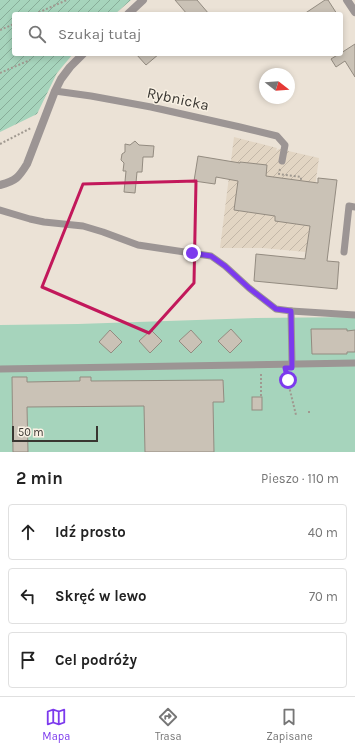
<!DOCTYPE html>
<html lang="pl">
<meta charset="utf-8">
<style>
body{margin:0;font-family:Karla,sans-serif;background:#f6f6f6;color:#222}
.compass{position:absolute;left:259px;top:68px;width:36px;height:36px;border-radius:50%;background:#fff;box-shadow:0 2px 6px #0003;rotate:107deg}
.scale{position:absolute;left:12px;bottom:10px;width:86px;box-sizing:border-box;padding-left:4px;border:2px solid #393631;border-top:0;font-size:11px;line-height:14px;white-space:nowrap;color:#393631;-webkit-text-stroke:3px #f8f0e3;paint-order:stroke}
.stop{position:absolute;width:12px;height:12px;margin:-9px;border:3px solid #7c3aed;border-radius:50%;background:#fff}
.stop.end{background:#7c3aed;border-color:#fff;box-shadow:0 1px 4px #0008}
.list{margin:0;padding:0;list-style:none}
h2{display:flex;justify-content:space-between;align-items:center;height:52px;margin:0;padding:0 16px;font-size:17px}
h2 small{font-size:13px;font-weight:400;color:#767676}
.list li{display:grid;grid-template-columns:26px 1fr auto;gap:12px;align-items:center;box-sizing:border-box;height:56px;margin:0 8px 8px;padding:0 8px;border:1px solid #e0e0e0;border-radius:4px}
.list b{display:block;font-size:15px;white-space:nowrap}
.list em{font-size:13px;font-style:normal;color:#767676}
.icon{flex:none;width:22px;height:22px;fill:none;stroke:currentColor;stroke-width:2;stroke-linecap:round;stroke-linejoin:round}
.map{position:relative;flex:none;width:355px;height:452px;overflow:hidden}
.search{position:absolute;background:#fff;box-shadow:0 2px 6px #0003;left:12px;right:12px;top:12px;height:44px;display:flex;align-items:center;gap:10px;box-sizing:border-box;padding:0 14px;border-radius:4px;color:#767676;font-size:15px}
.sheet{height:244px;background:#fff}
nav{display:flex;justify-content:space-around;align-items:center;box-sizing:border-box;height:56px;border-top:1px solid #e0e0e0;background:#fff;font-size:11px;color:#767676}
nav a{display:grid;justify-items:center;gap:2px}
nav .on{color:#7c3aed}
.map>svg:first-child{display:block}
.industrial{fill:url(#industrial-furrows)}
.garden{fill:url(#garden-furrows)}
.pitch{fill:#a6d4bc}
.building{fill:#cac2b6;stroke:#938b80}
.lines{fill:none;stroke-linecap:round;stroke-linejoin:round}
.path{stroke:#a09990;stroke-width:2;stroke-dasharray:2 2;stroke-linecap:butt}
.service{stroke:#9c9594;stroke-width:7}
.minor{stroke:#9c9594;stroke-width:8}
.route{stroke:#7c3aed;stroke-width:5}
.marked{fill:none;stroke:#c2185b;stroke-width:3;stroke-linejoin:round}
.labels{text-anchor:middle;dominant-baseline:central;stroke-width:3;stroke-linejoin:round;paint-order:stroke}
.street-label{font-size:15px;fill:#393631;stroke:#f8f0e3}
</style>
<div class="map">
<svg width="355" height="452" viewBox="0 0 355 452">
<defs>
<pattern id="industrial-furrows" width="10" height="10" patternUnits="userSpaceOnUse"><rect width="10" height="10" fill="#e2d5c3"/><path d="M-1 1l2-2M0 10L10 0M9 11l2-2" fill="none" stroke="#c3b7a8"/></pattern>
<pattern id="garden-furrows" width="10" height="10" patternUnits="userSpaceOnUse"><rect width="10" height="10" fill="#a6d4bc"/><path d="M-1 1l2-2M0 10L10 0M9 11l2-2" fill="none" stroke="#88ad99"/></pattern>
</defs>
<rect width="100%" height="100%" fill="#ebe2d6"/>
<!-- industrial -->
<path class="industrial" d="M234 137 277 148 276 151 279 149 284 150 319 158 306 252 263 248H220Z"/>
<!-- garden -->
<path class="garden" d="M0 0H131L115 14H14V54H73L57 73 37 114 0 132Z"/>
<!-- pitch -->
<path class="pitch" d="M355 317V452H0V325L78 324 256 318Z"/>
<!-- building -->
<g class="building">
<path d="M175 0H197L209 14H187Z"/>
<path d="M325 0H328L337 14H304Z"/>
<path d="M355 44V77L345 61 336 67 331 59 339 54H341V53Z"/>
<path d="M136 54H159L146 65Z"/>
<path d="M135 141 139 145 154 146 153 157H143L142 172H137L135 193 124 192 126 171H123L124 163 121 160 122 154 125 152V144L130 145Z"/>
<path d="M198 156 240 163V162L267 165 266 176 318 183V178L337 180 327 261 339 262 337 289 254 281 256 254 305 259 310 226 275 221V216L234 210 238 181 216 177 215 184 194 181Z"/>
<path d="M231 329 242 341 230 353 218 341Z"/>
<path d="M311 329H347V331L355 330V352H347V354H312Z"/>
<path d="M110 330 122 342 111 353 99 342Z"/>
<path d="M151 330 162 341 150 353 139 341Z"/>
<path d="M191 330 202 342 191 353 179 341Z"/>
<path d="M12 377H27V382L80 381V377H91V381L223 380 224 402H213L214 452H145L144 406 27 407 28 452H13Z"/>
<rect x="252" y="397" width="10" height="13"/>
</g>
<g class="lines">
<!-- path -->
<g class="path">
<path d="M35 14 67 0"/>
<path d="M0 30 14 24"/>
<path d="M0 73 30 60"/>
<path d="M0 144 31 128"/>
<path d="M280 169 279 174 301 177V181"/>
<path d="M286 374 296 415"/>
<path d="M261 396V374"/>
<path d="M309 411V415"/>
</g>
<!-- service -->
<g class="service">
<path d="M55 91 91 96 151 107 240 127 277 136 285 145 282 161"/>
<path d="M0 210 30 219 44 222 83 226 103 232 138 245 211 256 225 266 249 288 276 309 291 311 292 364"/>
<path d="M344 252 349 206 355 207"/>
<path d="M291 311 355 315"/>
<path d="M0 369 355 363"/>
</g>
<!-- minor -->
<g class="minor">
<path d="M347 0 355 12"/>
<path d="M128 14 143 0"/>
<path d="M0 185C16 181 19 177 27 164L55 91 61 79 70 67 83 54"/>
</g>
</g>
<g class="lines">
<!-- route -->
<path class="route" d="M192 253 211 256 225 266 249 288 276 309 291 311 292 368H285L288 380"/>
</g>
<!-- marked area -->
<path class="marked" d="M196 181 194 283 149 333 42 287 83 184Z"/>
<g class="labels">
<!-- street labels -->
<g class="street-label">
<text transform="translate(178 99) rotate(12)">Rybnicka</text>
</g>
</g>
</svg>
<svg class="compass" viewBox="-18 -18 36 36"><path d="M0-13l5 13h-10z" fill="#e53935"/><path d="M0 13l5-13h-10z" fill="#767676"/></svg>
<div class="scale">50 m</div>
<div class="stop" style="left:288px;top:380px"></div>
<div class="stop end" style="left:192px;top:253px"></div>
<div class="search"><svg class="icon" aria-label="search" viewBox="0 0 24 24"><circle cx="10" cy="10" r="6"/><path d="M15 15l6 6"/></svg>Szukaj tutaj</div>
</div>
<section class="sheet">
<h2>2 min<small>Pieszo · 110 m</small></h2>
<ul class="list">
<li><svg class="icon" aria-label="ahead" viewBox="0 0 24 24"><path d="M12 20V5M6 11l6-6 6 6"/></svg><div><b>Idź prosto</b></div><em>40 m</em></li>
<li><svg class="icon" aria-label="left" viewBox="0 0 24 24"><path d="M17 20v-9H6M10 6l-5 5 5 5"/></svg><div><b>Skręć w lewo</b></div><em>70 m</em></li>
<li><svg class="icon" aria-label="arrive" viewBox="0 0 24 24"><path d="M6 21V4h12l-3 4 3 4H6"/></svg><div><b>Cel podróży</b></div></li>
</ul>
</section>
<nav>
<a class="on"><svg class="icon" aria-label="map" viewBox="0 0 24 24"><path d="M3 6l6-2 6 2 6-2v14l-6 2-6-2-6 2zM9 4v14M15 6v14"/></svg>Mapa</a>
<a><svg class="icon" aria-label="directions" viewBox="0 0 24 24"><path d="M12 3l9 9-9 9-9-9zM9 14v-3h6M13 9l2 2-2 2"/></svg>Trasa</a>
<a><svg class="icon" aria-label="saved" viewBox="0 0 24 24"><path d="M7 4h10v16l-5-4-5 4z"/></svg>Zapisane</a>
</nav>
